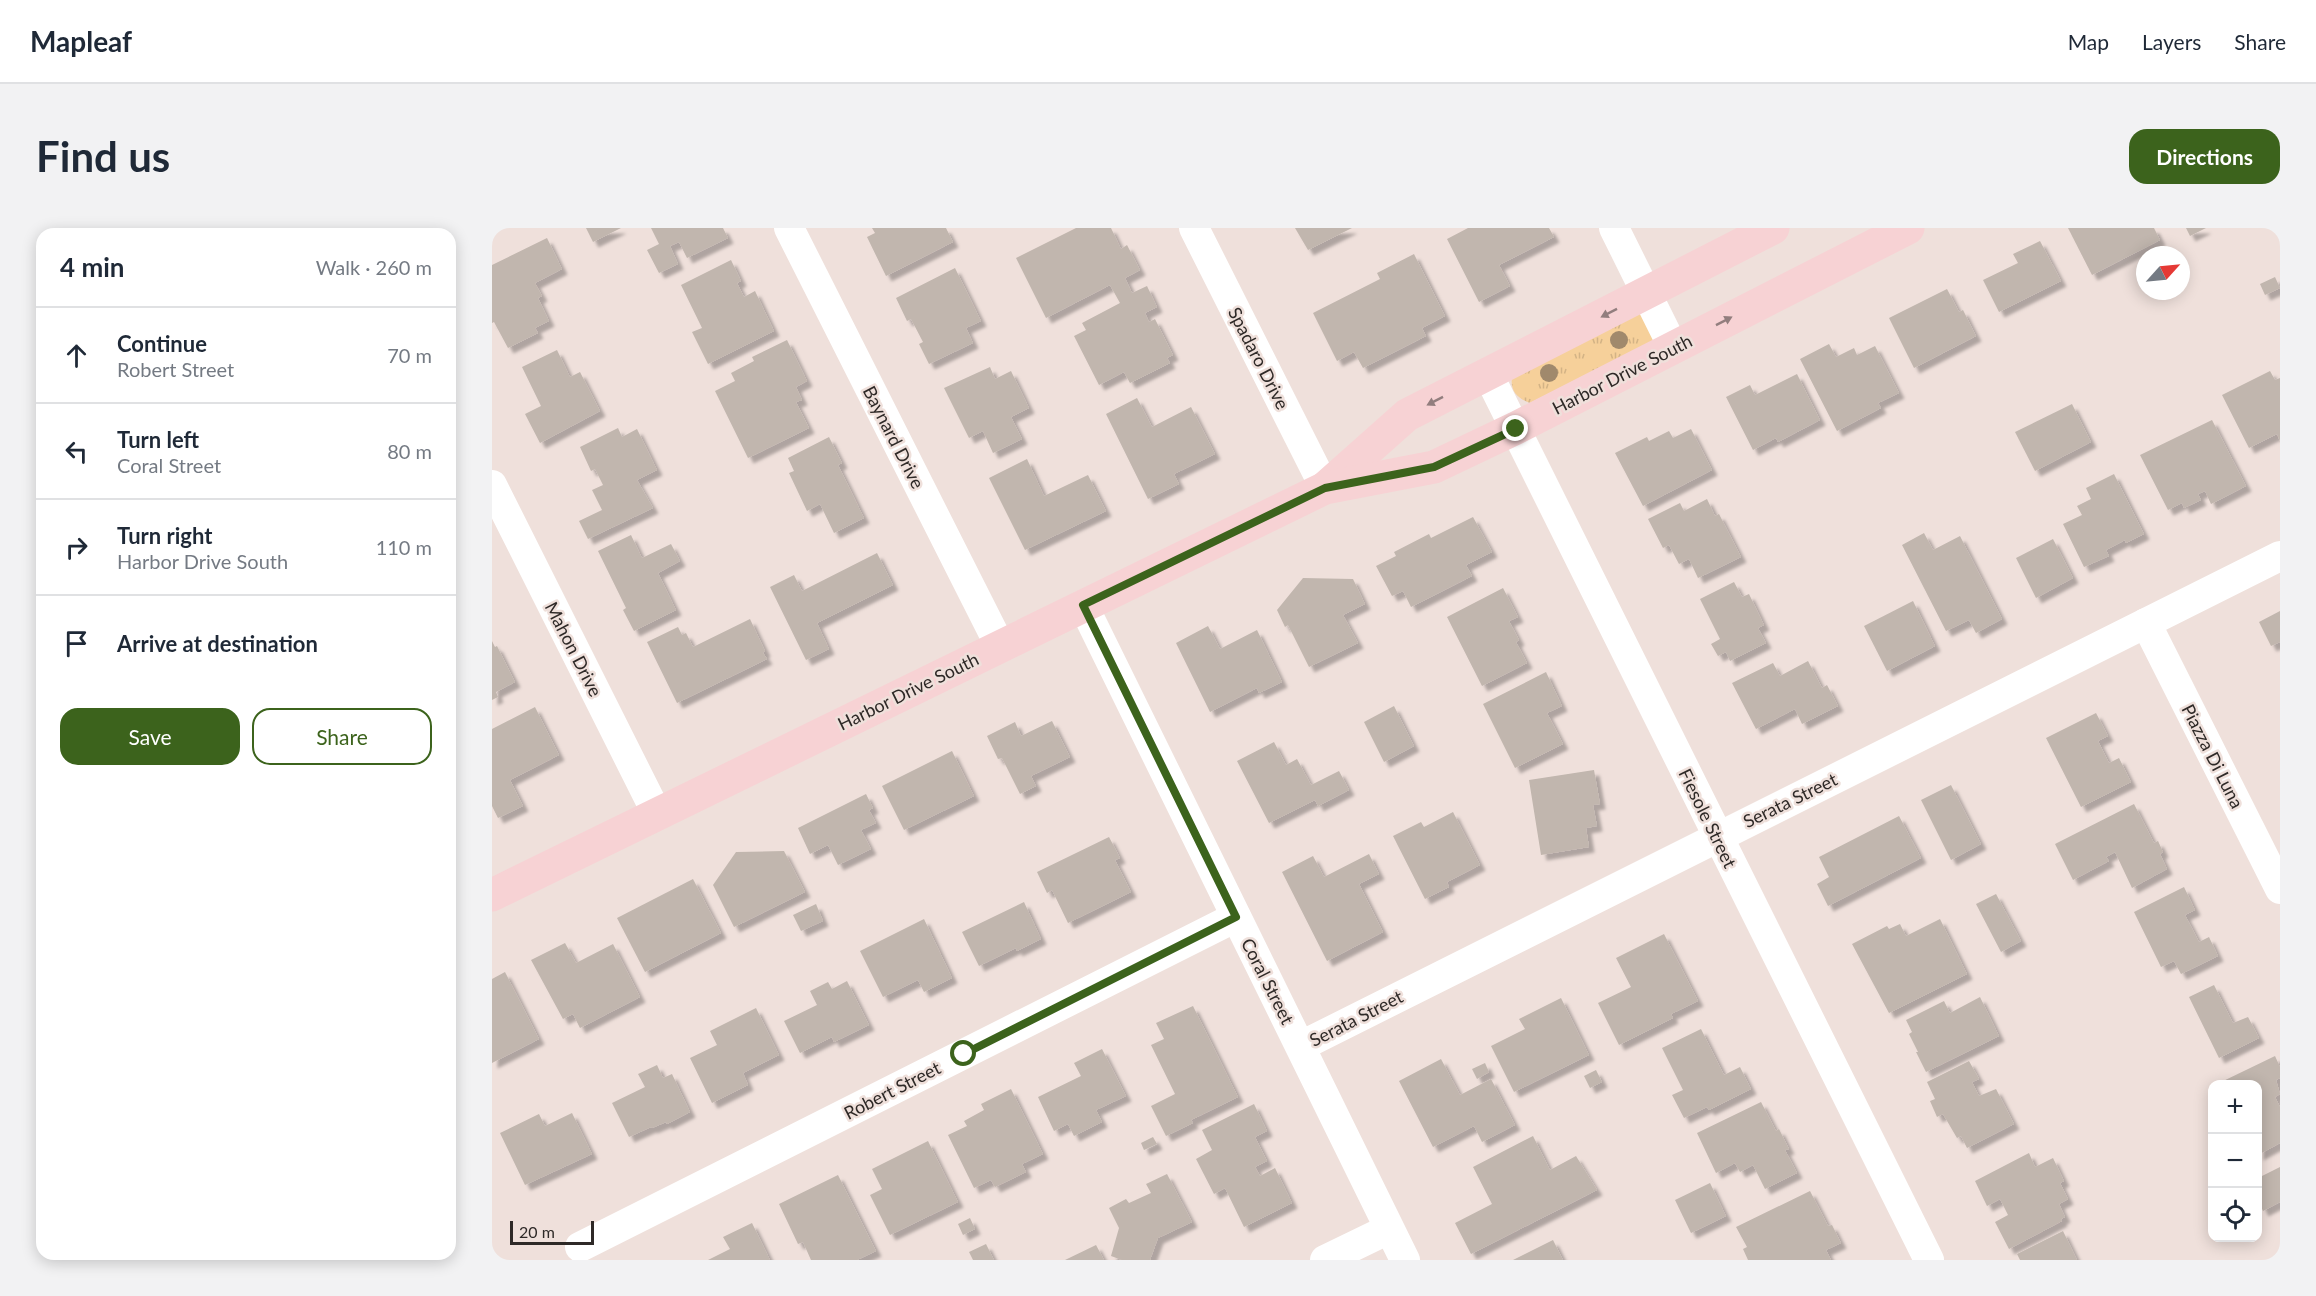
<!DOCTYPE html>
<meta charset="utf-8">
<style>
body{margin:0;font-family:Lato,sans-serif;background:#f2f2f3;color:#1f2937}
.controls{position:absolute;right:18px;bottom:18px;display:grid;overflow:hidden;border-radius:12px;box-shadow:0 3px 15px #0003}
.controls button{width:54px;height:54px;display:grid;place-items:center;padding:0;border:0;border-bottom:2px solid #e0e1e3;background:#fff;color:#1f2937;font:30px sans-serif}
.compass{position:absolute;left:1644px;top:18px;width:54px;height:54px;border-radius:50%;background:#fff;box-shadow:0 3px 15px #0003;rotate:63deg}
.scale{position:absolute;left:18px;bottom:15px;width:84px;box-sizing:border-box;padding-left:6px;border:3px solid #2e2927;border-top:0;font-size:16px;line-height:21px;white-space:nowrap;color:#2e2927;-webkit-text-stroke:4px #efe0db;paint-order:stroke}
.stop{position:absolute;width:18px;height:18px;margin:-14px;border:4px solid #3c631c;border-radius:50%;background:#fff}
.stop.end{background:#3c631c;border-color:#fff;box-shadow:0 2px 6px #0008}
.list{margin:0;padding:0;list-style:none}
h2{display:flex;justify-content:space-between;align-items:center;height:78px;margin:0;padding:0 24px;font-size:26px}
h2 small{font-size:20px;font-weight:400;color:#747a83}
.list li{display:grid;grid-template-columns:39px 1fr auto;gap:18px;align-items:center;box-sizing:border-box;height:96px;padding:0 24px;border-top:2px solid #e0e1e3}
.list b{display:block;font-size:22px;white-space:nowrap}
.list p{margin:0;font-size:20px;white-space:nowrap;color:#747a83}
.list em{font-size:20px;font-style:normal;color:#747a83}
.actions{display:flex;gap:12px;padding:18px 24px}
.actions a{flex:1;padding:14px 0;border:2px solid #3c631c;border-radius:18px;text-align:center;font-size:21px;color:#3c631c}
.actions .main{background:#3c631c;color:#fff}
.icon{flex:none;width:33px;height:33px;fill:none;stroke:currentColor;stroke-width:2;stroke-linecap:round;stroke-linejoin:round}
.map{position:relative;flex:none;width:1788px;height:1032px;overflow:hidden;border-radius:18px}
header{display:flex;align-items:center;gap:36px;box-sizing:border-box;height:84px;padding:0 30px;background:#fff;border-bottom:2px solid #e0e1e3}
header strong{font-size:28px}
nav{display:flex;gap:33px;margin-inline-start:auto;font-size:21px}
.intro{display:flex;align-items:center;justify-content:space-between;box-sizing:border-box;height:144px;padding:0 36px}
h1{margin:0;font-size:42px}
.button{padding:15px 27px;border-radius:18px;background:#3c631c;color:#fff;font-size:21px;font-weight:700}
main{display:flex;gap:36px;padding:0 36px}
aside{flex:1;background:#fff;border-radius:18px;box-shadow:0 3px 15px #0003}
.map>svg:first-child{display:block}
.grass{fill:url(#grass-tufts)}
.building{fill:#c1b6ae;filter:url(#shadow)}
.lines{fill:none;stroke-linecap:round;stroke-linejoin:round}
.street{stroke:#fff;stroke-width:30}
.secondary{stroke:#f7d2d4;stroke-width:33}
.tree{fill:#a0896c}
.oneway{fill:#927e7e}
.route{stroke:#3c631c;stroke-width:8}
.labels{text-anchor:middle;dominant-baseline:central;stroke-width:5;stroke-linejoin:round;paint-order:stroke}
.street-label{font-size:18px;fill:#2e2927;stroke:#efe0db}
</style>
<header>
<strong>Mapleaf</strong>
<nav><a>Map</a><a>Layers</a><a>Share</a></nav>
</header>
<div class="intro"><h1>Find us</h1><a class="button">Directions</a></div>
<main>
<aside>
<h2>4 min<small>Walk · 260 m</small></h2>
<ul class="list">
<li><svg class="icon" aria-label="ahead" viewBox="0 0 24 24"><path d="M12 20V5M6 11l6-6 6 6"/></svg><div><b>Continue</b><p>Robert Street</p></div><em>70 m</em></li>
<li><svg class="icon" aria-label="left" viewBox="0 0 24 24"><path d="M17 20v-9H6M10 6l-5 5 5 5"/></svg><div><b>Turn left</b><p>Coral Street</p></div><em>80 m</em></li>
<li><svg class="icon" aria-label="right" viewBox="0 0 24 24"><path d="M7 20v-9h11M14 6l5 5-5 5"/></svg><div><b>Turn right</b><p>Harbor Drive South</p></div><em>110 m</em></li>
<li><svg class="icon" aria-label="arrive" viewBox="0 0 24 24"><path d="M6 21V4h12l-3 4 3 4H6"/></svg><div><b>Arrive at destination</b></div></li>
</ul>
<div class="actions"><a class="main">Save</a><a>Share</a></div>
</aside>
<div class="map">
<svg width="1788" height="1032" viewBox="0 0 1788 1032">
<defs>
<pattern id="grass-tufts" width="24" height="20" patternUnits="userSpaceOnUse" patternTransform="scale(1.5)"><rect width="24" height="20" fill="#f6d09a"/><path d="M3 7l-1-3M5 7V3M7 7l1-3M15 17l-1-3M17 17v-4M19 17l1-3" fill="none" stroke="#d3b385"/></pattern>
<filter id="shadow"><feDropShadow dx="5.5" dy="5.5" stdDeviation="1.5" flood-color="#0004"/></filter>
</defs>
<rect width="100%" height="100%" fill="#efe0db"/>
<!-- grass -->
<path class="grass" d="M1147 83 1162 112 1038 175C1025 170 1018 163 1020 149Z"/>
<!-- building -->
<g class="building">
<path d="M94 0H129L101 14Z"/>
<path d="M159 0H231L236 10 195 30 187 14 178 18 186 36 167 45 155 22 167 16Z"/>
<path d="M380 0H454L461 14 394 48 375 9 383 5Z"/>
<path d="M584 0H619L629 21 635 17 648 42 633 50 640 65 655 58 665 79 653 85 657 94 663 91 681 127 675 130 678 135 638 155 632 144 607 157 582 108 594 102 590 95 628 75 618 57 554 90 524 30Z"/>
<path d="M803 0H860L816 22Z"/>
<path d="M976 0H1057L1062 9 1007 37 1018 58 987 74 955 11Z"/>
<path d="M1576 0H1662L1668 12 1600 47Z"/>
<path d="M1694 0H1714L1698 8Z"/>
<path d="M55 10 70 41 43 55 50 68 46 70 57 93 43 100 46 105 16 120 2 94 0 95V37Z"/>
<path d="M1548 13 1569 53 1507 84 1491 52 1526 35 1521 26Z"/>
<path d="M922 26 953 88 930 100 934 108 871 140 862 124 845 133 821 85 888 51 885 45Z"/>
<path d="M239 32 249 53 245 55 252 69 263 63 282 103 216 136 200 104 210 100 189 57Z"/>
<path d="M463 40 489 93 474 100 481 115 437 136 427 116 431 114 419 91 415 93 404 70Z"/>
<path d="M1783 49 1788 60 1773 67 1768 56Z"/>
<path d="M1455 61 1467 84 1471 82 1484 108 1422 140 1397 90Z"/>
<path d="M295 112 315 153 304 159 310 172 304 174 317 200 256 230 223 163 243 153 239 145 262 133 260 129Z"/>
<path d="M1337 116 1344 129 1362 120 1365 127 1383 118 1407 165 1386 175 1389 180 1345 203 1308 131Z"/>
<path d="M65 122 78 149 88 144 108 183 48 215 33 186 49 178 30 139Z"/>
<path d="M498 139 503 151 519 143 537 180 519 189 530 211 501 225 491 203 477 210 452 160Z"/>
<path d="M1778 143 1783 152 1788 150V213L1785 206 1757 220 1730 167Z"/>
<path d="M1305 146 1328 192 1286 214 1284 210 1261 222 1234 169 1258 157 1263 167Z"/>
<path d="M645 170 660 199 699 179 723 226 682 246 687 256 656 271 614 186Z"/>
<path d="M1580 176 1599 214 1543 243 1523 204Z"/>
<path d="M1720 192 1754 258 1719 276 1713 263 1706 266 1709 272 1692 280 1690 275 1676 282 1648 227Z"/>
<path d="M126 200 130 209 145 201 165 242 145 252 161 280 96 311 87 293 110 282 100 262 111 257 103 241 99 243 88 219Z"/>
<path d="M1199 201 1220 242 1151 278 1123 225 1155 209 1157 213 1177 203 1181 210Z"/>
<path d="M337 209 350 235 346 237 372 290 342 305 328 276 315 283 297 245 302 243 296 230Z"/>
<path d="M535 231 552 268 596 247 614 283 533 322 497 250Z"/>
<path d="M1622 246 1652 306 1634 315 1633 312 1614 322 1617 328 1592 339 1571 296 1590 287 1585 278 1599 271 1594 260Z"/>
<path d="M1215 271 1223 288 1227 286 1249 329 1206 350 1197 331 1187 336 1177 317 1171 320 1156 291 1188 275 1192 283Z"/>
<path d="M981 289 1000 324 974 337 980 348 919 379 911 363 900 368 884 338 904 328 902 324 937 306 939 310Z"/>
<path d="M1432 305 1441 322 1468 308 1510 391 1484 405 1477 392 1454 403 1410 317Z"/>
<path d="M139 307 150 330 179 316 188 333 166 345 184 382 142 403 131 382 134 380 106 323Z"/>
<path d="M1561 311 1581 350 1544 370 1524 330Z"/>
<path d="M385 325 401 357 325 395 337 421 314 432 278 359 302 347 310 363Z"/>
<path d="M811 350 861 351 873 376 851 387 866 415 817 439 796 397 793 399 785 382Z"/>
<path d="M1242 354 1250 369 1257 366 1272 397 1266 400 1274 415 1238 433 1234 424 1226 428 1219 416 1228 411 1208 371Z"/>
<path d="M1011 360 1026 389 1017 393 1027 412 1024 414 1035 435 990 458 955 389Z"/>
<path d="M1421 373 1443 418 1395 443 1372 398Z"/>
<path d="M1788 383V414L1779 418 1767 394Z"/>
<path d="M258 391 273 423 271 425 275 431 185 475 155 414 186 399 190 407 194 405 201 419Z"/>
<path d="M716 398 728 421 765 402 790 454 767 465 765 460 718 484 684 415Z"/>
<path d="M0 413 3 419 5 418 23 454 4 464 6 469 0 472Z"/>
<path d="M1316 433 1330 460 1335 457 1346 478 1310 496 1303 481 1264 501 1240 455 1281 435 1288 448Z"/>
<path d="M1054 444 1070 478 1055 485 1071 516 1023 540 991 476Z"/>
<path d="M902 478 922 518 892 534 872 494Z"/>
<path d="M43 479 67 527 18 552 31 578 6 590 0 578V501Z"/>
<path d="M1604 485 1616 508 1606 513 1617 535 1627 530 1639 554 1589 579 1554 510Z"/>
<path d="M560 493 578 529 539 548 544 558 528 566 510 530 506 531 495 508 523 494 529 508Z"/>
<path d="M782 514 794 537 805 531 819 557 847 543 857 562 826 578 823 572 777 595 745 533Z"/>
<path d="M460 523 482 568 412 602 390 558Z"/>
<path d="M1102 542 1108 576 1101 577 1105 598 1094 600 1097 619 1049 627 1037 552Z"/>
<path d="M1459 557 1489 616 1459 632 1429 572Z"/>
<path d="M374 566 381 580 377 582 384 595 369 602 379 621 346 637 336 617 318 626 306 600Z"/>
<path d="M1642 576 1662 615 1666 613 1671 624 1668 626 1675 641 1640 660 1623 624 1614 629 1617 633 1581 652 1563 616Z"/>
<path d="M961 584 988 637 955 654 957 659 933 671 901 608 929 594 932 599Z"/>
<path d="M1407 588 1429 630 1336 678 1325 656 1337 649 1327 629Z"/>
<path d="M617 609 628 630 623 632 639 664 576 695 560 662 555 665 545 644Z"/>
<path d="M292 623 313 664 242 699 221 657 244 624Z"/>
<path d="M877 626 887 646 867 656 891 704 835 733 790 644 821 628 832 649Z"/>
<path d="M201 651 229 705 153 744 125 690Z"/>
<path d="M1692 659 1703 682 1693 687 1707 714 1717 709 1726 728 1689 746 1682 733 1669 739 1642 684Z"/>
<path d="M1504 666 1529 713 1509 724 1484 676Z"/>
<path d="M532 674 549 711 525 723 524 720 487 738 470 704Z"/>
<path d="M324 676 331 693 309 703 301 687Z"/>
<path d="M432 691 460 750 432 764 426 752 391 769 368 723Z"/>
<path d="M1448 691 1475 746 1397 785 1360 716 1395 698 1397 701 1408 696 1414 708Z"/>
<path d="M1172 706 1206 773 1179 786 1181 790 1127 817 1106 775 1139 759 1124 730Z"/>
<path d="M73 715 84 735 121 716 148 769 88 800 81 786 71 791 39 732Z"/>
<path d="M13 744 47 811 0 835V751Z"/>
<path d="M355 753 377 797 342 814 340 809 308 825 292 793 325 777 318 763 336 754 340 761Z"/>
<path d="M1722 757 1741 795 1756 789 1767 810 1727 830 1697 769Z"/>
<path d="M1488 769 1507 808 1434 844 1424 824H1426L1417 806 1420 804 1414 792 1452 773 1458 785Z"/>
<path d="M1069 770 1097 827 1022 864 999 818 1033 801 1027 791Z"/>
<path d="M701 778 746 869 699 892 701 895 674 908 659 878 683 866 659 817 672 811 664 795Z"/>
<path d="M264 780 287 827 251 845 256 857 220 875 198 830 225 817 218 803Z"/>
<path d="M1209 801 1232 847 1248 839 1259 861 1217 882 1215 879 1192 890 1180 867 1191 862 1170 820Z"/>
<path d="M610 821 634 868 604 882 610 894 582 908 576 896 562 903 546 869 589 848 582 835Z"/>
<path d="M1783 828 1788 839V850L1784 852 1788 866 1783 869 1788 879V915L1766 927V856H1725Z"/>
<path d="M949 831 968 867 999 851 1023 897 990 914 982 898 941 919 907 853Z"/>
<path d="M1477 833 1487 851 1480 854 1487 868 1504 861 1522 896 1475 920 1469 908 1465 910 1451 886 1445 889 1438 873 1443 871 1435 854Z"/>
<path d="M993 835 997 844 985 851 980 841Z"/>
<path d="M165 837 171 850 180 846 198 884 175 896 174 894 160 900 159 899 137 909 120 875 153 859 146 846Z"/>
<path d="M1104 842 1110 854 1098 860 1092 848Z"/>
<path d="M519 861 551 926 530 936 534 944 503 959 499 952 482 960 456 907 475 898 472 893 492 882 489 876Z"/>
<path d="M1269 874 1284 903 1287 901 1297 921 1293 922 1305 945 1273 961 1261 937 1248 944 1243 935 1224 945 1205 905Z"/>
<path d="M762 876 775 903 763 909 775 933 763 939 768 948 783 940 800 975 752 999 733 960 722 966 704 931 720 922 710 902Z"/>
<path d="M80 885 100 926 33 957 8 905 47 886 53 898Z"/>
<path d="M1041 908 1058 942 1084 928 1105 962 979 1026 963 995 1000 976 981 939Z"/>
<path d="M661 909 665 916 652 922 649 915Z"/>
<path d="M436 913 466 974 398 1007 378 967 390 961 380 941Z"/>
<path d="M1537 925 1543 939 1561 930 1572 953 1568 955 1576 971 1567 976 1573 989 1569 991 1570 993 1517 1021 1503 994 1516 987 1508 971 1495 978 1483 953Z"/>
<path d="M1788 939V974L1771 983 1766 972V950Z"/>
<path d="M675 946 700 994 666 1010 658 1032H630L619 1028 627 1000 617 980 634 971 637 975 659 965 654 956Z"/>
<path d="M346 947 384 1023 365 1032H319L311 1014 306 1016 287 976Z"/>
<path d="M1218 955 1234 988 1199 1005 1183 972Z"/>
<path d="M1318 963 1336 998 1340 997 1349 1015 1334 1022 1339 1032H1256L1251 1021 1255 1019 1244 999Z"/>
<path d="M478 990 483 1001 471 1007 466 996Z"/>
<path d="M260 995 278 1032H216L238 1021 231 1009Z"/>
<path d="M1571 1003 1585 1032H1528L1525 1026Z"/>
<path d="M1061 1012 1071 1032H1021Z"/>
<path d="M494 1016 502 1032H481L477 1024Z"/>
<path d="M604 1017 612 1032H573Z"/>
</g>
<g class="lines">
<!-- street -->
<g class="street">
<path d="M297 0 508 418"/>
<path d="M702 0 833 260"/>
<path d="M1122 0 1181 119"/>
<path d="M996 146 1437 1032"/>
<path d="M0 257 165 586"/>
<path d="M591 377 913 1032"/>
<path d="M1654 395 1788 661"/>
<path d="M809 818 1788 328"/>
<path d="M88 1019 744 689"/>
<path d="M833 1032 897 1001"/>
</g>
<!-- secondary -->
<g class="secondary">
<path d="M834 259 915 187 1281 0"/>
<path d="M0 667 833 260 942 239 1024 200 1416 0"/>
</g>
</g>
<!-- trees -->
<g class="tree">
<circle cx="1127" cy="112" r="9"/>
<circle cx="1057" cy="145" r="9"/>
</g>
<!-- one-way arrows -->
<defs><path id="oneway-solid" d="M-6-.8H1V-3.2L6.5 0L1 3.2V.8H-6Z" transform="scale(1.5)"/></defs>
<g class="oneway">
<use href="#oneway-solid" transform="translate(1117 85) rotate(153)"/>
<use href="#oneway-solid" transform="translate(1232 93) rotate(-27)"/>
<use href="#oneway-solid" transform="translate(943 173) rotate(153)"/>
</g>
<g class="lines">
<!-- route -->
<path class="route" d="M472 826 744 689 591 377 833 260 942 239 1024 201"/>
</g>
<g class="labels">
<!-- street labels -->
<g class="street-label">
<text transform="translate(767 130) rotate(63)">Spadaro Drive</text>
<text transform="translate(1130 146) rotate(-27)">Harbor Drive South</text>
<text transform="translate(402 209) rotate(63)">Baynard Drive</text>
<text transform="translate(82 421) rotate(63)">Mahon Drive</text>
<text transform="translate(416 463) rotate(-26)">Harbor Drive South</text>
<text transform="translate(1721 528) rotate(63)">Piazza Di Luna</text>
<text transform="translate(1298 572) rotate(-26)">Serata Street</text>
<text transform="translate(1216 590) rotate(64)">Fiesole Street</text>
<text transform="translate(776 753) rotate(63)">Coral Street</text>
<text transform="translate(864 790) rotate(-27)">Serata Street</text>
<text transform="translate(400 862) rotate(-27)">Robert Street</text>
</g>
</g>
</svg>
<div class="controls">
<button>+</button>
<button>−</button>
<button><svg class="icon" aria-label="locate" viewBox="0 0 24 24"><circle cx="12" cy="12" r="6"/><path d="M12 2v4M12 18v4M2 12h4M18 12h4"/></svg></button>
</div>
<svg class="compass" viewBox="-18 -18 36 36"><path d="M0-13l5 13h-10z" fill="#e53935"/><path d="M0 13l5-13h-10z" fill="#747a83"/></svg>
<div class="scale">20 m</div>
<div class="stop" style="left:472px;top:826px"></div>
<div class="stop end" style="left:1024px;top:201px"></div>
</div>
</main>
